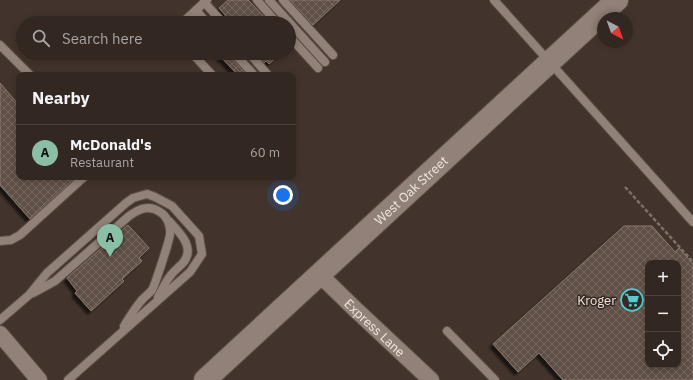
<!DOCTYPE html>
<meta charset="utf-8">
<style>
body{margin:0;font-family:"IBM Plex Sans",sans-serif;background:#3a2f2a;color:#f1f3f6}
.controls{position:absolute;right:12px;bottom:12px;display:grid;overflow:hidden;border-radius:8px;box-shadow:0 2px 6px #0003}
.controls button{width:36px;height:36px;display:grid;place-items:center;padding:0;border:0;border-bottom:1px solid #4d443f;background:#322721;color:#f1f3f6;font:20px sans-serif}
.compass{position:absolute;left:597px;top:12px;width:36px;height:36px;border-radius:50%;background:#322721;box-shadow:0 2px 6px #0003;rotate:139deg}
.you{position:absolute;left:283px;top:195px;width:14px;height:14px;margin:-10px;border:3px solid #fff;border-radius:50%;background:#1a73e8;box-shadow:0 0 0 6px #1a73e833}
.badge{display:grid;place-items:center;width:26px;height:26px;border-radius:50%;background:#8abfa5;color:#111;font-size:13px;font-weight:700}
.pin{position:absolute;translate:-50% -33px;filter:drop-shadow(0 1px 2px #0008)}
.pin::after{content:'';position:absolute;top:21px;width:14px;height:12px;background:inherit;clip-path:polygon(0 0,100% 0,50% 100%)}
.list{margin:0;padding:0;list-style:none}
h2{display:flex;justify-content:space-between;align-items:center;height:52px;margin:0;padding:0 16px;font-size:17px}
h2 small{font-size:13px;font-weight:400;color:#a8a5a5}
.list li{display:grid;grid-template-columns:26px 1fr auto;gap:12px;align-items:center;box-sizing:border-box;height:56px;padding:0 16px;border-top:1px solid #4d443f}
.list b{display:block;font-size:15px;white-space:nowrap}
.list p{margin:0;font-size:13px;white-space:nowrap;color:#a8a5a5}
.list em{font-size:13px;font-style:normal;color:#a8a5a5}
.icon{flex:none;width:22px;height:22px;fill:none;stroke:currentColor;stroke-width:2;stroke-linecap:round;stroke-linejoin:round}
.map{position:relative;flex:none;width:693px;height:380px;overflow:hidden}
.search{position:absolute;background:#322721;box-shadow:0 2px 6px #0003;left:16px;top:16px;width:280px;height:44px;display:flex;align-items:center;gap:10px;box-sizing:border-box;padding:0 14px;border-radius:22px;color:#a8a5a5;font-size:15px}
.panel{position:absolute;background:#322721;box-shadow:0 2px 6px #0003;left:16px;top:72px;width:280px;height:108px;border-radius:8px}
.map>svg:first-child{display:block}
.building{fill:url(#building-cross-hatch);stroke:#8a7a71;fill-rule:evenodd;filter:url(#shadow)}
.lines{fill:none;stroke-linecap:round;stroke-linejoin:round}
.lane-casing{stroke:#5c5049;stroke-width:10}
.street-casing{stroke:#5c5049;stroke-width:18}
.secondary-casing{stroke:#5c5049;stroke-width:24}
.path{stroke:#7e716a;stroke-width:2.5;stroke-dasharray:4 2;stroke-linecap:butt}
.lane{stroke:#918178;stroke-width:8}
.street{stroke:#918178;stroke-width:16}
.secondary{stroke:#918178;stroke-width:22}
.labels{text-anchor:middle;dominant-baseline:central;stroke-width:3;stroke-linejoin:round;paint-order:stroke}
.street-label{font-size:13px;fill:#efe6e1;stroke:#372a23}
.poi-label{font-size:13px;fill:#efe6e1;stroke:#372a23;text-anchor:end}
</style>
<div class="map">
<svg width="693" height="380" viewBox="0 0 693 380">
<defs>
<pattern id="building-cross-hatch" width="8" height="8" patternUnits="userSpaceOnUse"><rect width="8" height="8" fill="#5e4f47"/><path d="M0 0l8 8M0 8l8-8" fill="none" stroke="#756861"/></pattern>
<filter id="shadow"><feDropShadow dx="-3.5" dy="3.5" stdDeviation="1" flood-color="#0009"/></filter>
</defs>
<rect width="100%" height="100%" fill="#42342c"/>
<!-- building -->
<g class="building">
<path d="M228 0H248L270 23H229L231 22 219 8Z"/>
<path d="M290 0H340L313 25Z"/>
<path d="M217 53H229L230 57 247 75H238Z"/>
<path d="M256 53H281L269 64 266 61 264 63Z"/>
<path d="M0 83 19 105V177H76L30 219 0 185Z"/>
<path d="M128 225 149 248 139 258 142 261 122 279 124 281 91 311 75 293 77 291 67 278Z"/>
<path d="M624 226H652L675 252 679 248 693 264V380H563L539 353 518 372 493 344ZM648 263H678V365H648Z"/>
</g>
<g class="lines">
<!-- lane casing -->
<g class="lane-casing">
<g id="lane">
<path d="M257 0 277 23"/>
<path d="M269 0 325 62"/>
<path d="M283 0 333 55"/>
<path d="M494 0 693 222"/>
<path d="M204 2 223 23"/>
<path d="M196 10 207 23"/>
<path d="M182 23 207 0"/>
<path d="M289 36 318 68"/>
<path d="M0 45 30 75"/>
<path d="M192 53 212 75"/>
<path d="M234 53 254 75"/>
<path d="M249 53 268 75"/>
<path d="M0 241 11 240 20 235 84 177"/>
<path d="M33 293 55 281 129 216C139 209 149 204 160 212 167 216 171 226 170 234 170 239 155 285 152 290 149 294 144 297 141 301 135 308 129 318 124 326"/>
<path d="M158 297C162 290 166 281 171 275 174 271 178 268 182 264 197 248 179 232 169 221"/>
<path d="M0 320 29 295 47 273 126 203 133 198 147 194 155 197 172 206 199 236 202 254 190 272 68 380"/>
<path d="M447 331 495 380"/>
</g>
</g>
<!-- street casing -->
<g class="street-casing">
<g id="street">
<path id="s1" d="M320 275 355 309 431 380"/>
<path d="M0 334 39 380"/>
</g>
</g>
<!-- secondary casing -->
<g class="secondary-casing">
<g id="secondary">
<path id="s2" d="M205 380 617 0"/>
</g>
</g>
<!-- path -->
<path class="path" d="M625 187 693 262"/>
<!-- lane -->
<use href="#lane" class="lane"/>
<!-- street -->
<use href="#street" class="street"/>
<!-- secondary -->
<use href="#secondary" class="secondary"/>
</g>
<!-- icons -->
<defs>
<g id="supermarket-ring" transform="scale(1.15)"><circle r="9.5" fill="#372a23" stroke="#51ccd2" stroke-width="1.5"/><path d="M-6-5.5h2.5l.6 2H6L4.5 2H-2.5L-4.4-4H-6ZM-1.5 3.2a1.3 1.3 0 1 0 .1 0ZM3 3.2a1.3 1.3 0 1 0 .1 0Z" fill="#51ccd2"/></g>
</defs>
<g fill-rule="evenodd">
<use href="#supermarket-ring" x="632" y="300"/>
</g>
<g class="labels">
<!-- street labels -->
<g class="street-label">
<text stroke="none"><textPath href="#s2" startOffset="280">West Oak Street</textPath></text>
<text stroke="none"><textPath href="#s1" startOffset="76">Express Lane</textPath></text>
</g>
<!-- poi labels -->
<g class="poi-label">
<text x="616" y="300">Kroger</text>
</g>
</g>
</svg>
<div class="controls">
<button>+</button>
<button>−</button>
<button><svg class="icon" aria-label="locate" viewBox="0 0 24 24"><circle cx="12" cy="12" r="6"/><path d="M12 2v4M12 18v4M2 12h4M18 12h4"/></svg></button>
</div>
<svg class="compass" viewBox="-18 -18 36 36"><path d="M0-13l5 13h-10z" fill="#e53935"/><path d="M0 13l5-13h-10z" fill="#a8a5a5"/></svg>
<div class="you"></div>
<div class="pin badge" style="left:110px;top:257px">A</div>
<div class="search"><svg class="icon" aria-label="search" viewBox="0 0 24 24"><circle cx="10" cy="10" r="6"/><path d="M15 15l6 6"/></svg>Search here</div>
<section class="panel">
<h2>Nearby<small></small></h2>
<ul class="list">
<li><span class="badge">A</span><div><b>McDonald's</b><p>Restaurant</p></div><em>60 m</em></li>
</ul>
</section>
</div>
